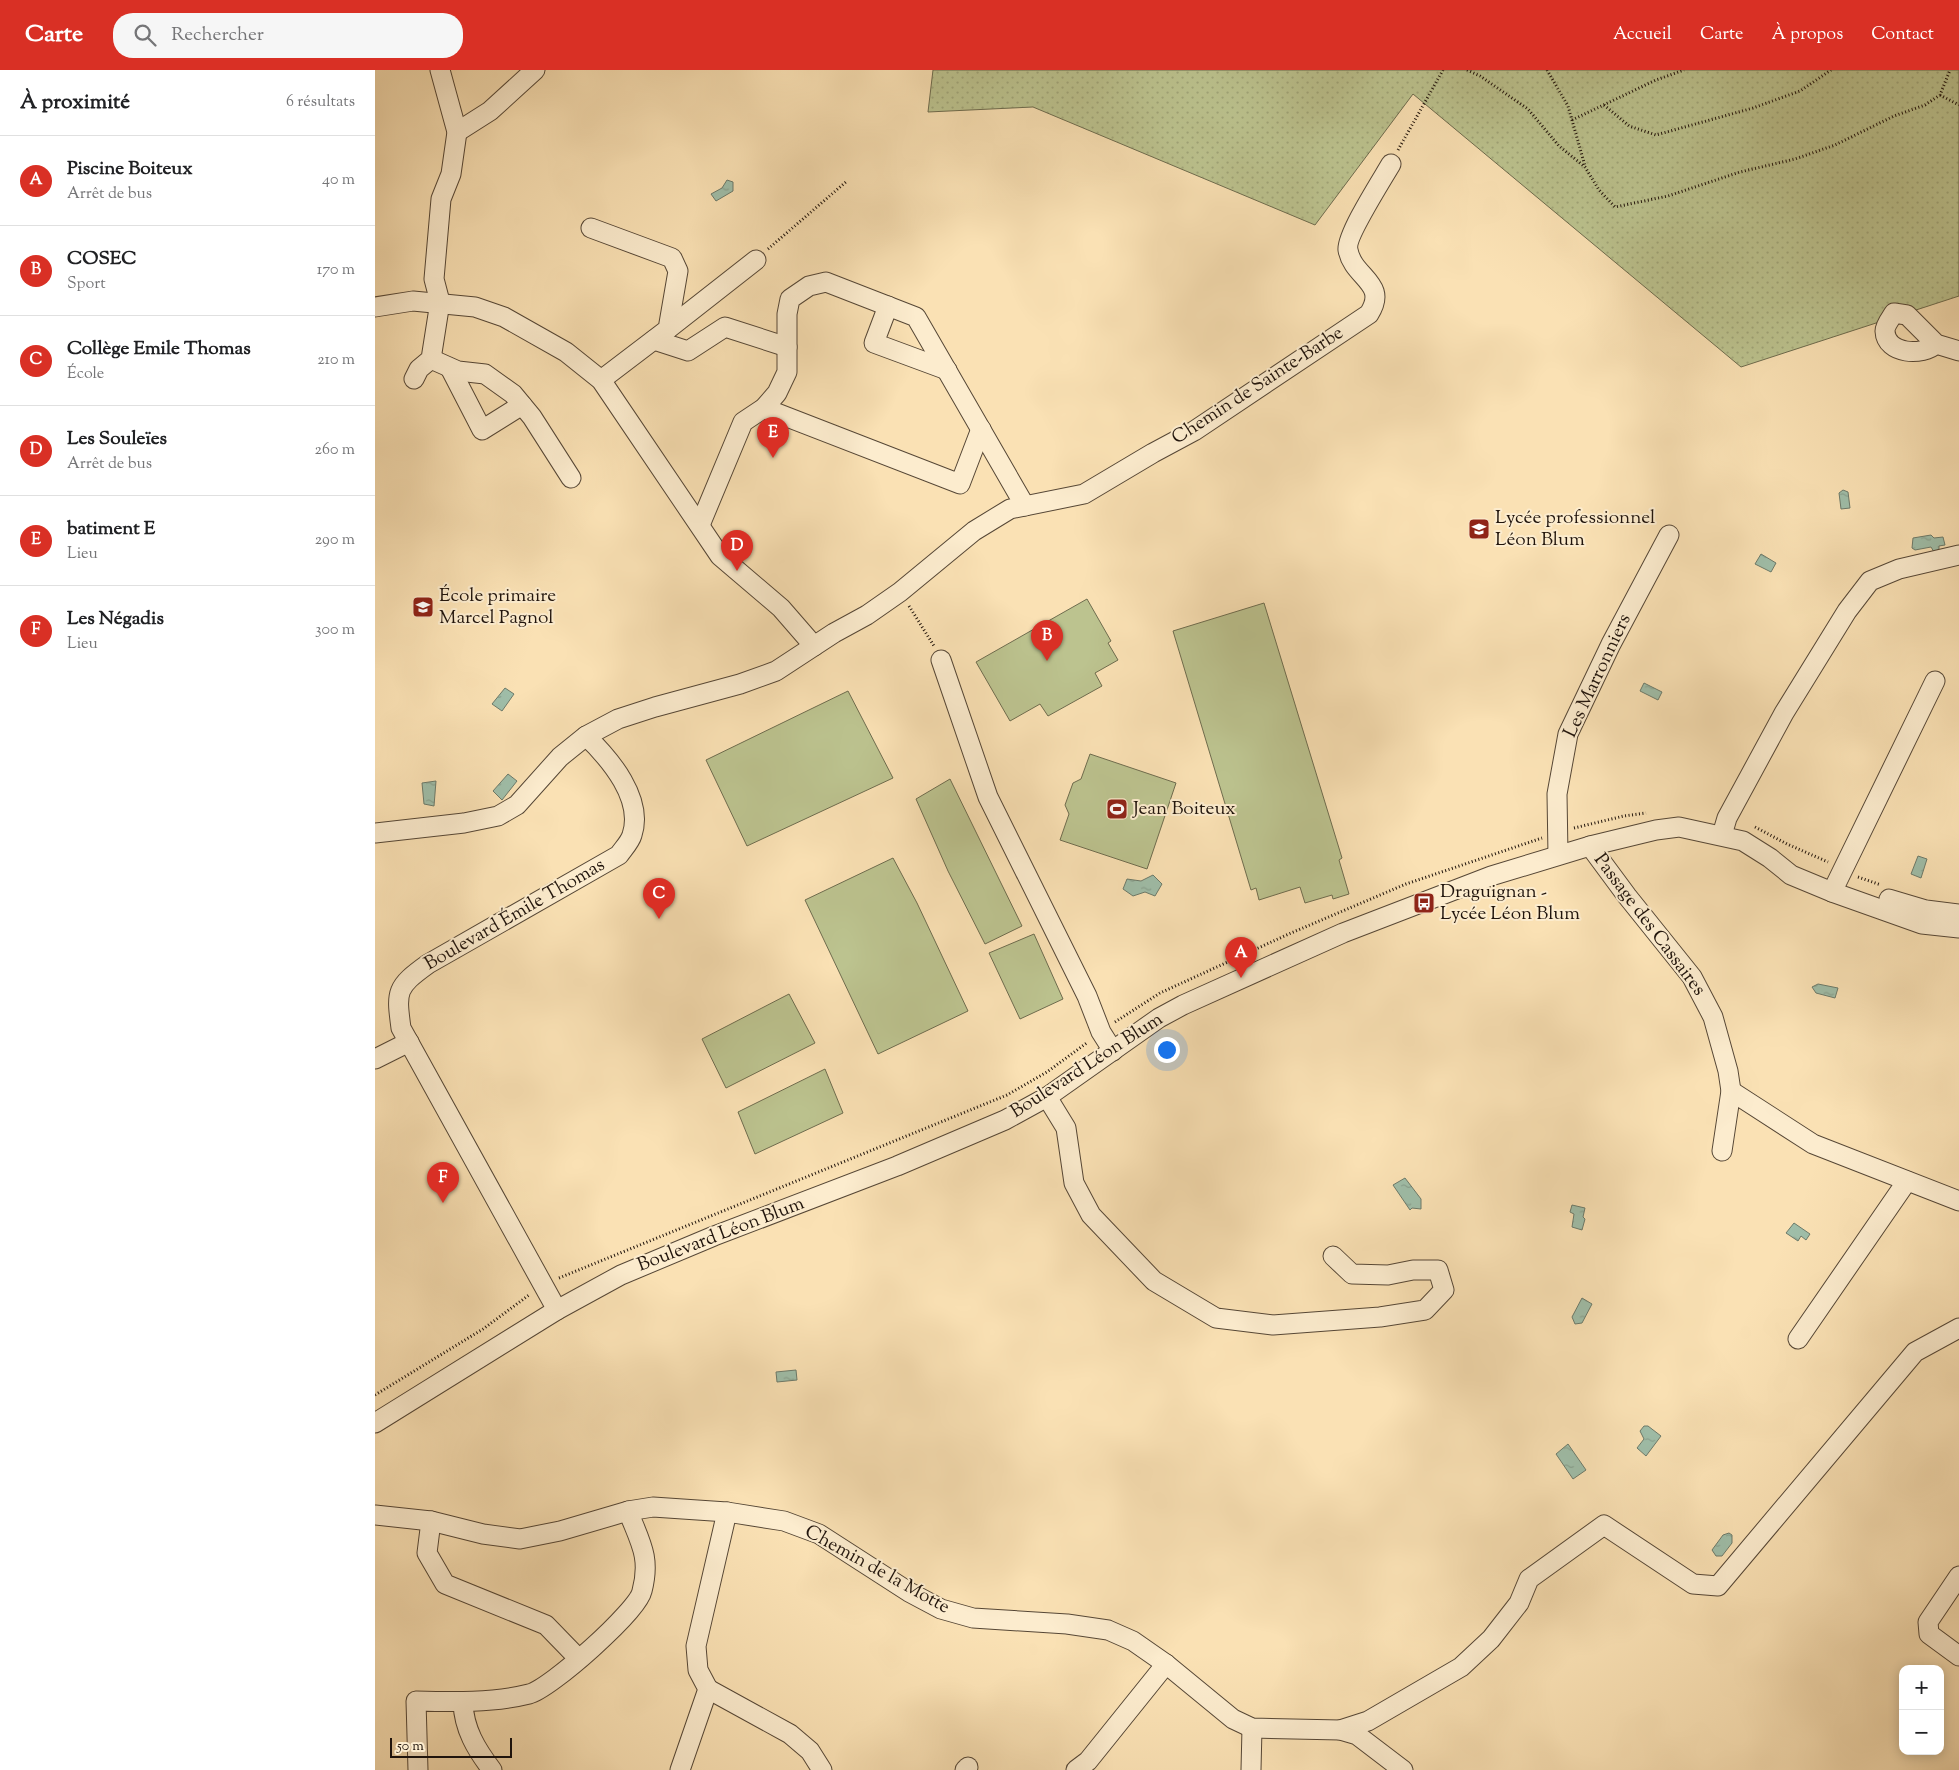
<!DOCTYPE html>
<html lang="fr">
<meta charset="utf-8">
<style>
body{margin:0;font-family:"Sorts Mill Goudy",serif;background:#f6f6f6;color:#202124}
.controls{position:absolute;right:15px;bottom:15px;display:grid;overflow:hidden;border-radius:10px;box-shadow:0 2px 12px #0003}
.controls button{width:45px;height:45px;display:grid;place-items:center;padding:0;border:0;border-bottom:1px solid #e0e0e0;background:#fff;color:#202124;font:25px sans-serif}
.scale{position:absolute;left:15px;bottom:12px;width:122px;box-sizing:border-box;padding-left:5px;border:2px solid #20140c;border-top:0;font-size:14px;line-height:18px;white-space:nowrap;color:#20140c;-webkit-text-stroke:4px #fcecce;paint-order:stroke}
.you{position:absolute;left:791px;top:979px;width:18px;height:18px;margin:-12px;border:4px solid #fff;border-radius:50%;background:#1a73e8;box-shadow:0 0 0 8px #1a73e833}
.badge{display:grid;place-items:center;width:32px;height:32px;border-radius:50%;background:#d93025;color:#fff;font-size:16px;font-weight:700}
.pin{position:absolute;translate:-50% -41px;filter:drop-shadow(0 1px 2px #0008)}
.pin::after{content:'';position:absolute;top:26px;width:18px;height:15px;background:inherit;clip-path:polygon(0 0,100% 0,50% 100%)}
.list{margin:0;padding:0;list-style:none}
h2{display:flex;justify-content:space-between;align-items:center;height:65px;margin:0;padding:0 20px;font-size:21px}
h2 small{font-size:16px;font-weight:400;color:#757577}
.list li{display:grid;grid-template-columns:32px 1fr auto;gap:15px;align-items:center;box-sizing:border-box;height:90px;padding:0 20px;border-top:1px solid #e0e0e0}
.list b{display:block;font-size:19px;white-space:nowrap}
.list p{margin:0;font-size:16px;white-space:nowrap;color:#757577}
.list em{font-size:16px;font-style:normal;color:#757577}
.icon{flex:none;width:28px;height:28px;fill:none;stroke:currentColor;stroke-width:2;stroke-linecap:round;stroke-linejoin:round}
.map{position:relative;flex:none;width:1584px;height:1700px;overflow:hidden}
header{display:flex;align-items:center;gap:30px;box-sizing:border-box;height:70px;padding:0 25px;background:#d93025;color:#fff}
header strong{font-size:24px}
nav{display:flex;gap:28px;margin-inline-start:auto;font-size:18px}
.search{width:350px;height:45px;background:#f6f6f6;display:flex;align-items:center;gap:12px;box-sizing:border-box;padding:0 18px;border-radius:20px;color:#757577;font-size:19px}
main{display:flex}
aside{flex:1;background:#fff}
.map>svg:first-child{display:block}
.grass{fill:url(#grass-dots);stroke:#6e6c4e}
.pitch{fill:#bcc38f;stroke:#6e6c4e}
.water{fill:url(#water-ripples);stroke:#6c7a6a}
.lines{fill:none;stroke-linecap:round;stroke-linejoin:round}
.minor-casing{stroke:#564736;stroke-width:21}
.path{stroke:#20140c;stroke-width:3;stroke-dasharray:1 2.5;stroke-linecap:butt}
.minor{stroke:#fcecce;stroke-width:19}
.labels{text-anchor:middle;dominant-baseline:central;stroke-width:4;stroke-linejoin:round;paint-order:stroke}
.street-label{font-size:19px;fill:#20140c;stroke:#fcecce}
.poi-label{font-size:19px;fill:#20140c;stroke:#fcecce;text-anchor:start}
</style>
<header>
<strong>Carte</strong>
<div class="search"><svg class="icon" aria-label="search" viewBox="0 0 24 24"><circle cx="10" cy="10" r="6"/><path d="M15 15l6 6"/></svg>Rechercher</div>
<nav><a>Accueil</a><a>Carte</a><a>À propos</a><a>Contact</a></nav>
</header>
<main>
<aside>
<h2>À proximité<small>6 résultats</small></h2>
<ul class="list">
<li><span class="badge">A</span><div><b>Piscine Boiteux</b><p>Arrêt de bus</p></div><em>40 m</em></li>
<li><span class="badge">B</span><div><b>COSEC</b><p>Sport</p></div><em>170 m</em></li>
<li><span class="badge">C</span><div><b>Collège Emile Thomas</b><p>École</p></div><em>210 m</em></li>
<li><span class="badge">D</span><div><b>Les Souleïes</b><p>Arrêt de bus</p></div><em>260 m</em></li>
<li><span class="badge">E</span><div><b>batiment E</b><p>Lieu</p></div><em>290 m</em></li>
<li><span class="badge">F</span><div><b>Les Négadis</b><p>Lieu</p></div><em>300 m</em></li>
</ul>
</aside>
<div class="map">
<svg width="1584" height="1700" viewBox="0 0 1584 1700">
<defs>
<pattern id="grass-dots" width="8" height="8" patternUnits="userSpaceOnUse" patternTransform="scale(1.25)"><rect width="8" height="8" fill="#bcc38f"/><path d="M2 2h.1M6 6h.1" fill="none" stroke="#a1a77a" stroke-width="1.8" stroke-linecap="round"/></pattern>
<pattern id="water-ripples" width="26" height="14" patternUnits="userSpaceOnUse" patternTransform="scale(1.25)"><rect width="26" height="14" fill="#9fbea9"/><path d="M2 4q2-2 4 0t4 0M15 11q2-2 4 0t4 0" fill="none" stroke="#89a290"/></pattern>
</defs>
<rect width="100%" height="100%" fill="#fae1b4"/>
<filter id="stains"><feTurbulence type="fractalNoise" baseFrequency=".004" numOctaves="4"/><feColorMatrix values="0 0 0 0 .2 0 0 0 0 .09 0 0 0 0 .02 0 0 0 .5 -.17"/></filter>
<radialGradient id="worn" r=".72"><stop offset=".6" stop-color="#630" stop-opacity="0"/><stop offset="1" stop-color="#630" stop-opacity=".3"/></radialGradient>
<!-- grass -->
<path class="grass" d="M558 0H1584V226L1366 297 1038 24 940 155 658 37 553 42Z"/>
<!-- pitch -->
<g class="pitch">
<path d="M712 529 736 571 733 573 743 590 720 603 727 616 673 646 665 634 635 651 601 592Z"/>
<path d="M889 533 967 788 964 790 974 824 958 829 957 825 930 833 925 817 884 830 881 818 876 820 798 561Z"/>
<path d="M473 621 518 708 372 776 331 690Z"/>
<path d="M715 684 801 713 772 799 685 770 694 744 690 735 698 713 706 709Z"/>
<path d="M575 709 647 856 610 874 573 801 541 729Z"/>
<path d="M518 788 542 833 593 941 503 984 430 830Z"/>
<path d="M659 864 688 929 645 949 614 883Z"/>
<path d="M414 924 440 973 351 1018 327 969Z"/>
<path d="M450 999 468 1043 380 1084 363 1042Z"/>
</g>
<!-- water -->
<g class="water">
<path d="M352 110 358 112V121L341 131 336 124 347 118Z"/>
<path d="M1468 420 1473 422 1475 438 1466 439 1464 423Z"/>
<path d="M1556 465 1559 468 1568 467 1570 475 1564 476V479L1559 482 1556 477 1540 480 1537 478 1538 468Z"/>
<path d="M1386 484 1401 493 1396 502 1380 494Z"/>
<path d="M1269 613 1287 622 1283 630 1265 621Z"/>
<path d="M130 618 139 624 127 641 117 634Z"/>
<path d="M133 704 142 711 127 730 118 721Z"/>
<path d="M61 711 59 736 49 734 47 713Z"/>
<path d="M1543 786 1552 789 1546 808 1536 804Z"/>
<path d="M778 805 787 814 780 826 770 822 758 826 748 819 752 809 766 811Z"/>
<path d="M1443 914 1463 918 1460 928 1441 923 1437 917Z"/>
<path d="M1030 1108 1046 1129V1139L1037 1138 1035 1140 1018 1115Z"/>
<path d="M1197 1135 1210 1138 1208 1147 1210 1149 1207 1160 1197 1157 1199 1144 1195 1142Z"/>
<path d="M1419 1153 1435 1164 1431 1170 1426 1166 1423 1171 1411 1163Z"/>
<path d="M1207 1228 1217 1234 1207 1253 1200 1254 1197 1247Z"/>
<path d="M421 1300 422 1310 402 1312 401 1302Z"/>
<path d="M1269 1356H1273L1286 1366 1271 1386 1262 1378 1269 1369 1265 1361Z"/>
<path d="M1193 1374 1211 1400 1198 1409 1181 1384Z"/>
<path d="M1354 1463 1357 1465V1473L1347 1486H1341L1337 1480 1348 1465Z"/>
</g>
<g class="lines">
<!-- minor casing -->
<g class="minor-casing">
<g id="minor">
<path d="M82 62 115 41 160 0"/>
<path d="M216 158 297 188 303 201 293 259 226 310"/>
<path d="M513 236 499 273 572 300"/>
<path d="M0 237 38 231 100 237 129 247 191 282 226 310 345 486 406 538 439 576"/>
<path d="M293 259 381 190"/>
<path d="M279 270 313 281 350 257 412 277"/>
<path d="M1561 274C1548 286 1511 285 1510 261 1510 255 1516 248 1519 243L1532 245 1561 274 1584 281"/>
<path d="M56 289 83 301 110 304 138 324 157 347 196 408"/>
<path d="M75 298 107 360 147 335"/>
<path d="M39 309 44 299 56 289 65 232 59 209 66 129 76 104 82 62 65 0"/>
<path d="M389 338 585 414 606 359"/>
<path d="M325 455 368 352 389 338 402 323 412 302V244L415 229 434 216 451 212 541 247 650 436"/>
<path d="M566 590 613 727 712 926 726 962 738 981"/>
<path d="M0 763 89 753 123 746 142 735 185 687 211 666 243 649 280 637 365 614 401 601 459 563 492 545 525 522 599 461 635 439 709 424 778 383 819 361 994 244C1014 213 978 208 973 180 970 167 1008 108 1016 94"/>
<path d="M1347 765 1352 748 1409 643 1472 541 1495 511 1524 499 1584 485"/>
<path d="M1215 776 1252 826 1317 907 1338 947 1353 1001 1356 1021 1347 1081"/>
<path d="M1183 785 1182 724 1193 664 1236 574 1294 465"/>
<path d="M1457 822 1560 611"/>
<path d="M1514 829 1551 840 1584 844"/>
<path d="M0 989 34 972"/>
<path d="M1356 1021 1438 1074 1584 1131"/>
<path d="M672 1027 691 1058 699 1113 716 1145 779 1211 841 1248 898 1255 1005 1247 1050 1240 1069 1220 1063 1200H1038L1013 1205 977 1204 958 1186"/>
<path d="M182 1240 26 958C21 921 21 917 53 894L244 785C248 779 255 772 257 765 269 729 235 689 211 666"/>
<path d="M1423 1269 1532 1111"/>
<path d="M0 1353 182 1240 246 1205 339 1166 522 1096 630 1050 672 1027 784 948 808 935 968 863 1116 806 1215 776 1281 760 1304 757 1368 771 1395 788 1416 805 1457 822 1547 854 1584 858"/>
<path d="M0 1445 56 1451 108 1464 145 1469 185 1461 253 1441 278 1437 352 1442 409 1451 444 1464 534 1522 566 1539 598 1548 692 1554 733 1560 758 1571 791 1594 858 1649 877 1658 965 1660 982 1665 1028 1700"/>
<path d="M56 1451 52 1483 70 1514 171 1555 204 1589"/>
<path d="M1584 1506 1553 1552 1554 1564 1584 1586"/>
<path d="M333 1619 415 1664 435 1681 447 1700"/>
<path d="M88 1633C89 1659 101 1679 117 1700"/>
<path d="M965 1660 993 1651 1086 1597 1116 1569 1144 1533 1154 1509 1229 1455 1318 1514 1343 1516 1540 1282 1584 1258"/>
<path d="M43 1700 41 1631C78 1632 118 1633 154 1624 175 1619 263 1541 267 1521 276 1487 265 1472 253 1441"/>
<path d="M305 1700 333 1619 323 1600 321 1576 352 1442"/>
<path d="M590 1700 593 1697"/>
<path d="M701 1700 713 1691 791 1594"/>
<path d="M876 1700 877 1658"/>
</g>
</g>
<!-- path -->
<g class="path">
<path d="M1092 0 1105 6 1153 39 1184 76 1210 97 1224 120 1240 137 1293 126 1365 102 1420 89 1460 75 1519 46 1550 35 1565 25 1575 0"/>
<path d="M1172 0 1193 36 1210 96"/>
<path d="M1565 25 1584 35"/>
<path d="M1229 35 1254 56 1281 65 1378 38 1425 21 1456 0"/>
<path d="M1197 50 1281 10 1309 0"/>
<path d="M1023 80 1068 0"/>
<path d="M393 179 472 111"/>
<path d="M534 536 559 576"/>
<path d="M1380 757 1412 774 1453 792"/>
<path d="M1199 758 1249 746 1271 743"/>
<path d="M1483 807 1506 815"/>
<path d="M740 952 785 923 916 863 1031 814 1167 768"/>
<path d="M184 1208 632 1025 672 1002 713 972"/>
<path d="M0 1325 108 1259 154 1225"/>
</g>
<!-- minor -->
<use href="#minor" class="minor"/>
</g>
<!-- icons -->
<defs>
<g id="school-square" transform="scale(1.125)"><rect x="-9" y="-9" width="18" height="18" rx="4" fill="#8f2418" stroke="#fcecce"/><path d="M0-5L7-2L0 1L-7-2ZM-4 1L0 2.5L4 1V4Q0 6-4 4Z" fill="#fff"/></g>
<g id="stadium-square" transform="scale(1.125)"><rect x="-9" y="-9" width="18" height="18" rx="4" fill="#8f2418" stroke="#fcecce"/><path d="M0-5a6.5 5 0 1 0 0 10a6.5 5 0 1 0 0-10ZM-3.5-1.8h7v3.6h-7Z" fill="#fff"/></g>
<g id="bus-square" transform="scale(1.125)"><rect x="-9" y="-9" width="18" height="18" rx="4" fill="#8f2418" stroke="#fcecce"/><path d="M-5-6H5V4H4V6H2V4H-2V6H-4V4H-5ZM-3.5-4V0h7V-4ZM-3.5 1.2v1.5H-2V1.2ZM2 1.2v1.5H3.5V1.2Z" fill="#fff"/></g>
</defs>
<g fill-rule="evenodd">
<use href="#school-square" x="1104" y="459"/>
<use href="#school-square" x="48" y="537"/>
<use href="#stadium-square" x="742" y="739"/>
<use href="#bus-square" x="1049" y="833"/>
</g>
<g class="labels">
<!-- street labels -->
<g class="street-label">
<text transform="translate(883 316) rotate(-33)">Chemin de Sainte-Barbe</text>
<text transform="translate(1223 606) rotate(-65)">Les Marronniers</text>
<text transform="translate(140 845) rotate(-30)">Boulevard Émile Thomas</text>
<text transform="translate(1274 855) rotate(53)">Passage des Cassaires</text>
<text transform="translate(712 996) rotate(-33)">Boulevard Léon Blum</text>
<text transform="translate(346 1165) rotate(-21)">Boulevard Léon Blum</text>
<text transform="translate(502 1500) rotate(29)">Chemin de la Motte</text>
</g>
<!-- poi labels -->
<g class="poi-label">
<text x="1120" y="448">Lycée professionnel<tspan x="1120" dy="22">Léon Blum</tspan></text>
<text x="64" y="526">École primaire<tspan x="64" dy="22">Marcel Pagnol</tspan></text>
<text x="758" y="739">Jean Boiteux</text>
<text x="1065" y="822">Draguignan -<tspan x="1065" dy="22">Lycée Léon Blum</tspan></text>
</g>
</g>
<rect width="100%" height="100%" filter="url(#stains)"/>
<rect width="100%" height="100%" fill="url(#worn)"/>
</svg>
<div class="controls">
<button>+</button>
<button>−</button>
</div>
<div class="scale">50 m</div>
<div class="you"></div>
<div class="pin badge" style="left:866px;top:908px">A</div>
<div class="pin badge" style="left:672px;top:591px">B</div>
<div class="pin badge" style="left:284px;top:849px">C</div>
<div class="pin badge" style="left:362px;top:501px">D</div>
<div class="pin badge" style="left:398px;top:388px">E</div>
<div class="pin badge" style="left:68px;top:1133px">F</div>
</div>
</main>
